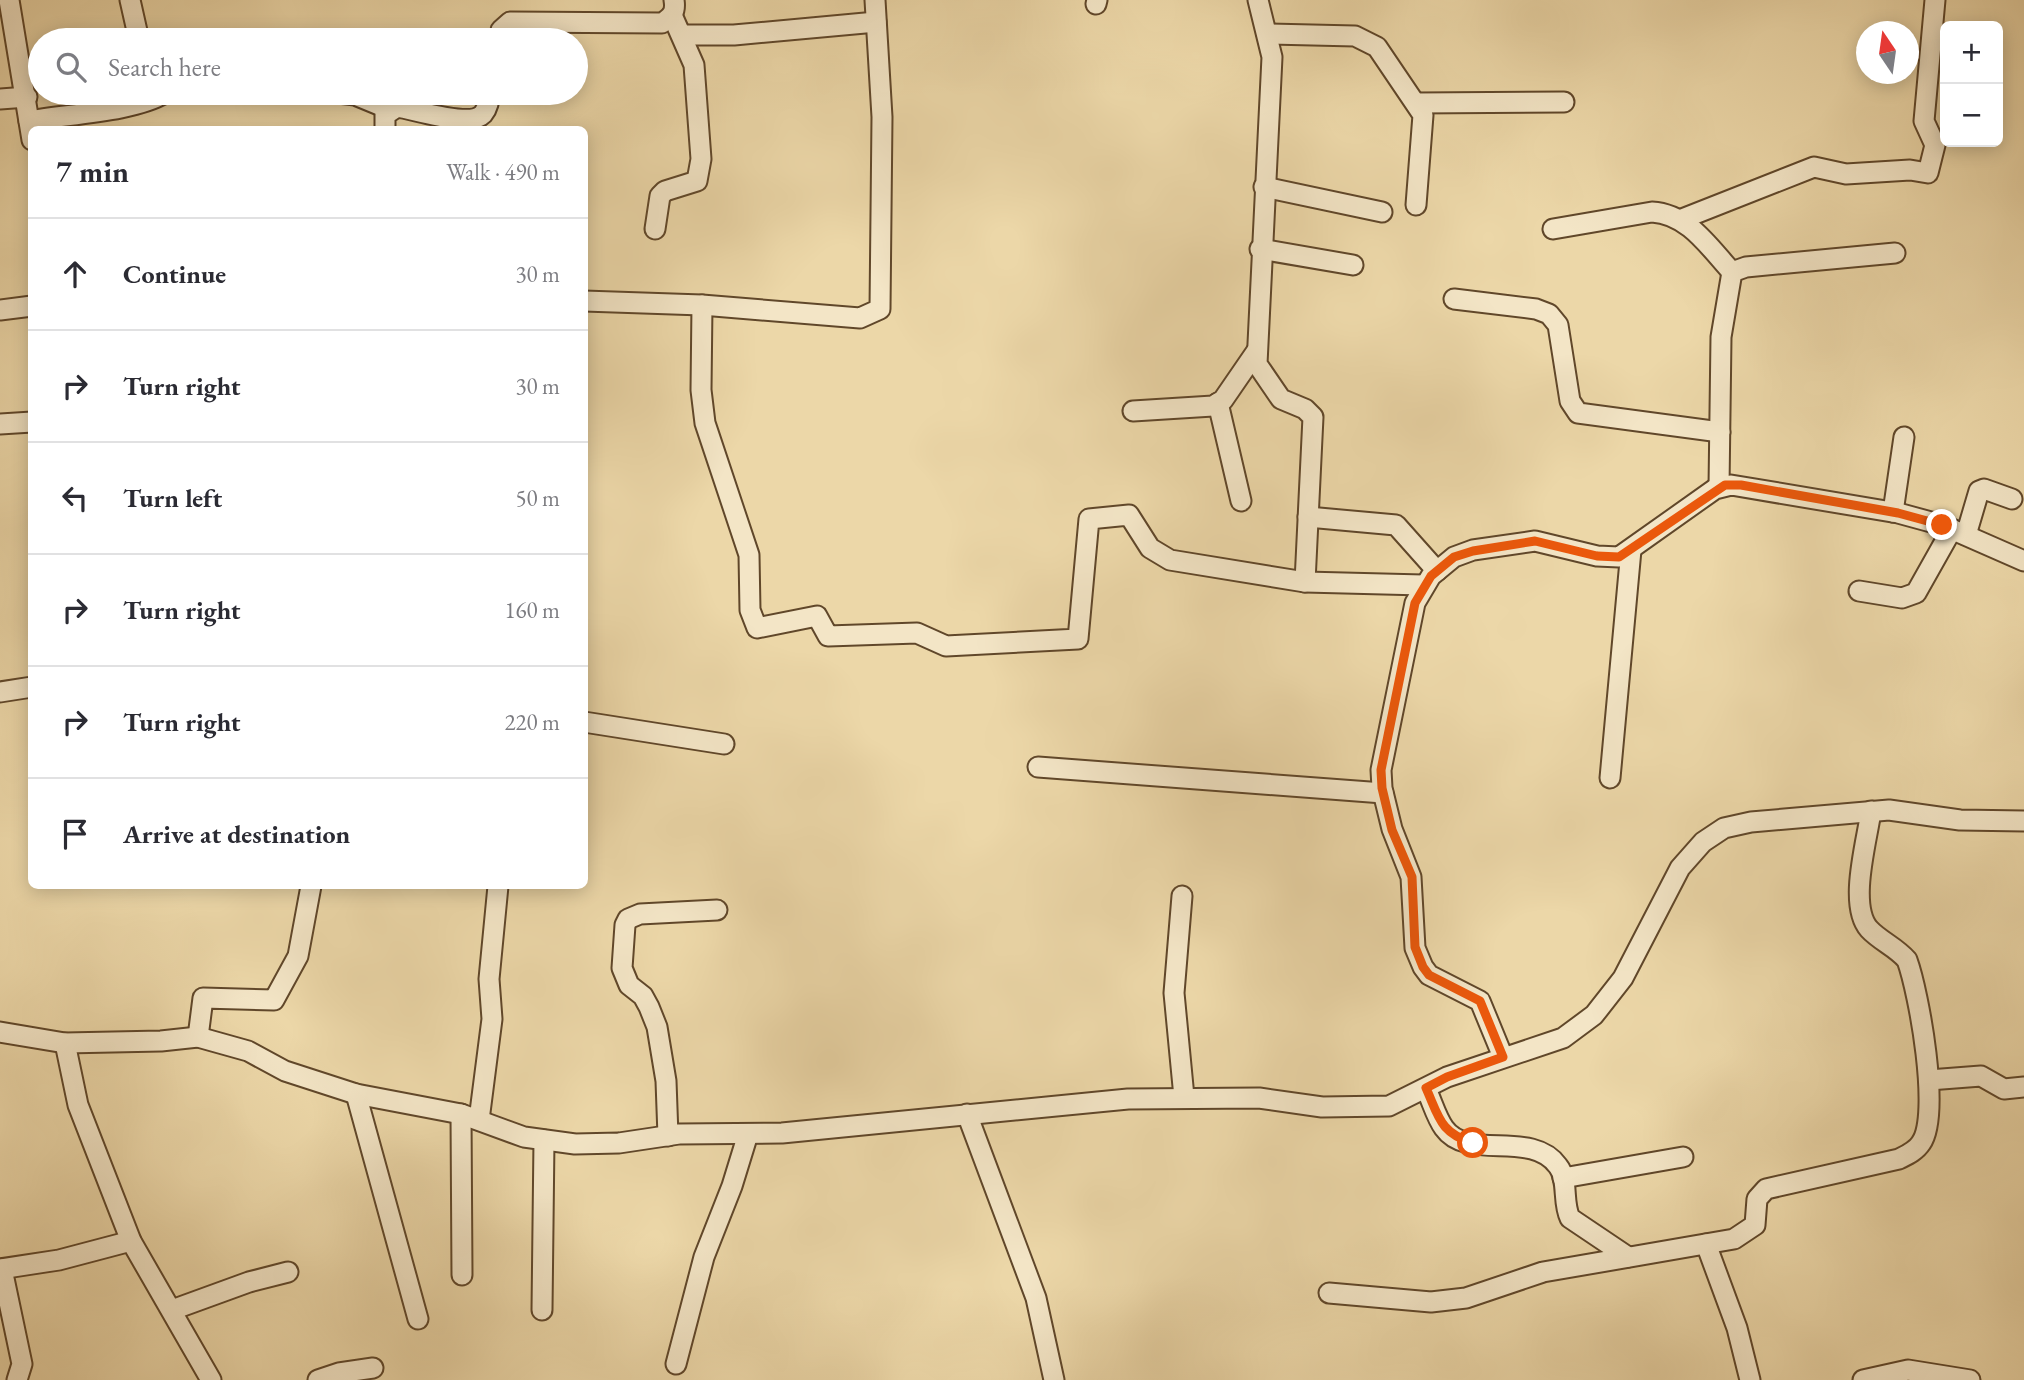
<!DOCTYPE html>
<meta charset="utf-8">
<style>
body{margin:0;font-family:"EB Garamond",serif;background:#f2f2f3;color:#2b2b33}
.controls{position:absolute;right:21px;top:21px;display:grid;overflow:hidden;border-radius:10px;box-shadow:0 4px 18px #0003}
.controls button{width:63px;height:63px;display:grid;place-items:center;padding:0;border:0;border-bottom:2px solid #e1e1e2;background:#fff;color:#2b2b33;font:35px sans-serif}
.compass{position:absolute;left:1856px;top:21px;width:63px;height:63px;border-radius:50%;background:#fff;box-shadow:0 4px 18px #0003;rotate:347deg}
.stop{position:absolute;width:21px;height:21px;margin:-16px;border:5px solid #ea580c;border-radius:50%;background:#fff}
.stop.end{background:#ea580c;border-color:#fff;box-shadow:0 2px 7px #0008}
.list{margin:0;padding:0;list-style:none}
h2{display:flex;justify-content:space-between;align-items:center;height:91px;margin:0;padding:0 28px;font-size:30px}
h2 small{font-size:23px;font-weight:400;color:#7c7c81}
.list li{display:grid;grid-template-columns:46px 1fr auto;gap:21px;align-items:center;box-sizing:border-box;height:112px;padding:0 28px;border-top:2px solid #e1e1e2}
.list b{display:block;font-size:26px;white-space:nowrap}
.list em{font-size:23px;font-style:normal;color:#7c7c81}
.icon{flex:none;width:38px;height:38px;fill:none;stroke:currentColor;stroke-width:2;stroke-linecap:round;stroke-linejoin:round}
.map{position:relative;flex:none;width:2024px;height:1380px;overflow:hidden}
.search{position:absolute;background:#fff;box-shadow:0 4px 18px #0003;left:28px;top:28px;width:560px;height:77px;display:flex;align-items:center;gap:18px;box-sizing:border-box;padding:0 24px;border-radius:38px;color:#7c7c81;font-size:26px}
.panel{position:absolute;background:#fff;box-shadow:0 4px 18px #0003;left:28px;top:126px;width:560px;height:763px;border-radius:10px}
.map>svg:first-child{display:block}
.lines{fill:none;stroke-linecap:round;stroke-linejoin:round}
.minor-casing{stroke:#60472a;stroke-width:23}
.minor{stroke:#f3e5c6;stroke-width:19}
.route{stroke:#ea580c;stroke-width:9}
</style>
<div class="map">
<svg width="2024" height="1380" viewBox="0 0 2024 1380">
<rect width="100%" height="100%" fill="#ecd7a8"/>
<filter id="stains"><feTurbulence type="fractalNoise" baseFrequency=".00286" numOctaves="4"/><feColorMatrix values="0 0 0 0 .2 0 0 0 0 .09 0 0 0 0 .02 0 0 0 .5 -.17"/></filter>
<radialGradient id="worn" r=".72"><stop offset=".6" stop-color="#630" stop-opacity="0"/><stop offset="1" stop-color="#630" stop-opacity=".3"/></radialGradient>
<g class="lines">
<!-- minor casing -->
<g class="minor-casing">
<g id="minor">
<path d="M9 0 32 140"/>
<path d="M130 0 139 40"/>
<path d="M1258 0 1272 57 1257 364 1281 399 1305 409 1313 417 1305 582"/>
<path d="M1096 4 1097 0"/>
<path d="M1267 34 1355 36 1377 47 1423 115 1416 205"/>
<path d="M682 35H734L876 22"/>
<path d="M500 40 501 30 510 22 662 23C672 17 676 12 674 0"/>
<path d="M338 93 355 95 389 109"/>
<path d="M0 99 27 97"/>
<path d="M1417 103 1564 102"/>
<path d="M29 121C67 114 134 112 165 93"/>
<path d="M385 130V115L397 107C417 110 470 128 483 114 488 108 489 100 490 93"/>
<path d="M1264 187 1382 212"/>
<path d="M1682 219 1814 167 1846 174 1910 170 1928 173 1935 145 1924 121 1935 0"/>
<path d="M655 229 660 196 665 191 697 181 701 159 694 65 672 15"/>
<path d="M1553 229 1652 212C1688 214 1709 247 1732 272"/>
<path d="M1260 249 1353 265"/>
<path d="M1454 299 1536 309 1549 314 1558 325 1570 401 1578 413 1720 432"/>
<path d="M584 301 702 305 860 318 880 309 882 117 875 0"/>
<path d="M702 305 701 390 705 423 749 555 750 610 757 628 817 616 828 636 917 633 946 646 1078 639 1089 519 1129 515 1150 548 1170 560 1305 582 1423 585"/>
<path d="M0 310 32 306"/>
<path d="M1218 403 1241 501"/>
<path d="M1133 411 1213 406 1223 400 1256 352"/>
<path d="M0 424 32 422"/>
<path d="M1719 487 1721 337 1732 272 1746 267 1895 253"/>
<path d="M1893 512 1904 437"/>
<path d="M1308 517 1396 525 1437 571"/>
<path d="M1966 535 1979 491 1984 489 2012 499"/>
<path d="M1859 591 1902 598 1916 593 1952 529"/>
<path d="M0 692 32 687"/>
<path d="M584 722 724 744"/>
<path d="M1038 767 1383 793"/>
<path d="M1610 778 1631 550"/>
<path d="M1182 896 1174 993 1184 1097"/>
<path d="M0 1032 65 1043 161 1041 198 1037 248 1051 285 1071 356 1094 461 1114 524 1137 575 1144 619 1143 679 1134 782 1133 1128 1099 1259 1098 1322 1107 1389 1106 1447 1077 1563 1038 1594 1015 1623 978 1680 868 1703 842 1724 828 1751 822 1889 810 1960 820 2024 821"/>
<path d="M198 1037 203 998 274 1000 298 956 311 886"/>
<path d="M65 1043 78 1105 131 1241 211 1380"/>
<path d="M1503 1057 1480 1001 1429 975 1423 967 1415 948 1411 877 1392 829 1382 788 1381 770 1415 603 1431 576 1454 557 1473 550 1535 541 1597 556 1619 557 1715 489 1731 485 1898 513 1942 525 2024 561"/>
<path d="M1929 1080 1981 1076 2004 1089 2024 1087"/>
<path d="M1426 1089C1432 1101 1436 1117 1444 1128 1468 1162 1532 1129 1558 1166 1569 1180 1562 1202 1570 1218L1628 1257"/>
<path d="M356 1094 418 1319"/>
<path d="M461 1114 462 1275"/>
<path d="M967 1114 1036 1298 1054 1380"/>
<path d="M479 1120 492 1019 489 979 498 886"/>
<path d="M668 1136 666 1081 657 1027 649 1007 643 996 629 985 622 968 625 925 628 919 640 914 717 910"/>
<path d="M1563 1178 1683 1157"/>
<path d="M1706 1244 1737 1328 1750 1380"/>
<path d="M0 1269 59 1260 131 1241"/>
<path d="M2 1269 22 1364 17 1380"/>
<path d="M1329 1293 1431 1302 1466 1298 1543 1272 1734 1239 1755 1225 1757 1199 1766 1189 1899 1159C1907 1155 1916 1151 1921 1143 1941 1115 1919 993 1907 960 1896 947 1880 941 1869 929 1848 905 1867 841 1871 811"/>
<path d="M172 1310 249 1282 288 1272"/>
<path d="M542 1310 544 1140"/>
<path d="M676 1364 704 1257 732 1186 748 1134"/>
<path d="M318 1380 339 1373 373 1368"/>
<path d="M1863 1380 1908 1370 1970 1380"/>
</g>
</g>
<!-- minor -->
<use href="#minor" class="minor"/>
</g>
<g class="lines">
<!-- route -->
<path class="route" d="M1473 1143C1440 1133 1439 1117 1426 1088L1447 1077 1503 1057 1480 1001 1429 975 1423 967 1415 947 1412 877 1392 830 1382 788 1381 770 1415 603 1431 576 1454 557 1473 551 1535 541 1597 556 1619 557 1725 485H1741L1898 513 1942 525"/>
</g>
<rect width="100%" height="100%" filter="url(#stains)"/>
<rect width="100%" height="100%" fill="url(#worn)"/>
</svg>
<div class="controls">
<button>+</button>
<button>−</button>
</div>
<svg class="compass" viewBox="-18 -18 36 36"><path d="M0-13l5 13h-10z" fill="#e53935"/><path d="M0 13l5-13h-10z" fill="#7c7c81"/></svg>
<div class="stop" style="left:1473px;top:1143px"></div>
<div class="stop end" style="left:1942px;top:525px"></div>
<div class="search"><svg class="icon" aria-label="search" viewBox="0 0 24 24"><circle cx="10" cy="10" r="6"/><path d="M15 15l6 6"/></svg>Search here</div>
<section class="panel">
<h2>7 min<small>Walk · 490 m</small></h2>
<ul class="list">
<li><svg class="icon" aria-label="ahead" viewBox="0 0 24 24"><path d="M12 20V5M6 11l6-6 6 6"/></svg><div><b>Continue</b></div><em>30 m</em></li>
<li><svg class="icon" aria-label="right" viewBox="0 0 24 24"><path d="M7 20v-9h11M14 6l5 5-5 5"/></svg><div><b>Turn right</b></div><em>30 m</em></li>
<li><svg class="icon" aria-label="left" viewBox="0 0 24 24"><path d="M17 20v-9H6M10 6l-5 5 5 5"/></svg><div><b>Turn left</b></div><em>50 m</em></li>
<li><svg class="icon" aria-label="right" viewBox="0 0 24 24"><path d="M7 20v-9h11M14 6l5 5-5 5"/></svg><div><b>Turn right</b></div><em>160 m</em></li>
<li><svg class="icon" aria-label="right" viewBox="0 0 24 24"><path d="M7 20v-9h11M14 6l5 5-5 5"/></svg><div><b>Turn right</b></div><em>220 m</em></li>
<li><svg class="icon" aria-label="arrive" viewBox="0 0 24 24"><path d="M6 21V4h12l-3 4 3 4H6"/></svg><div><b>Arrive at destination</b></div></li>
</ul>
</section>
</div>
